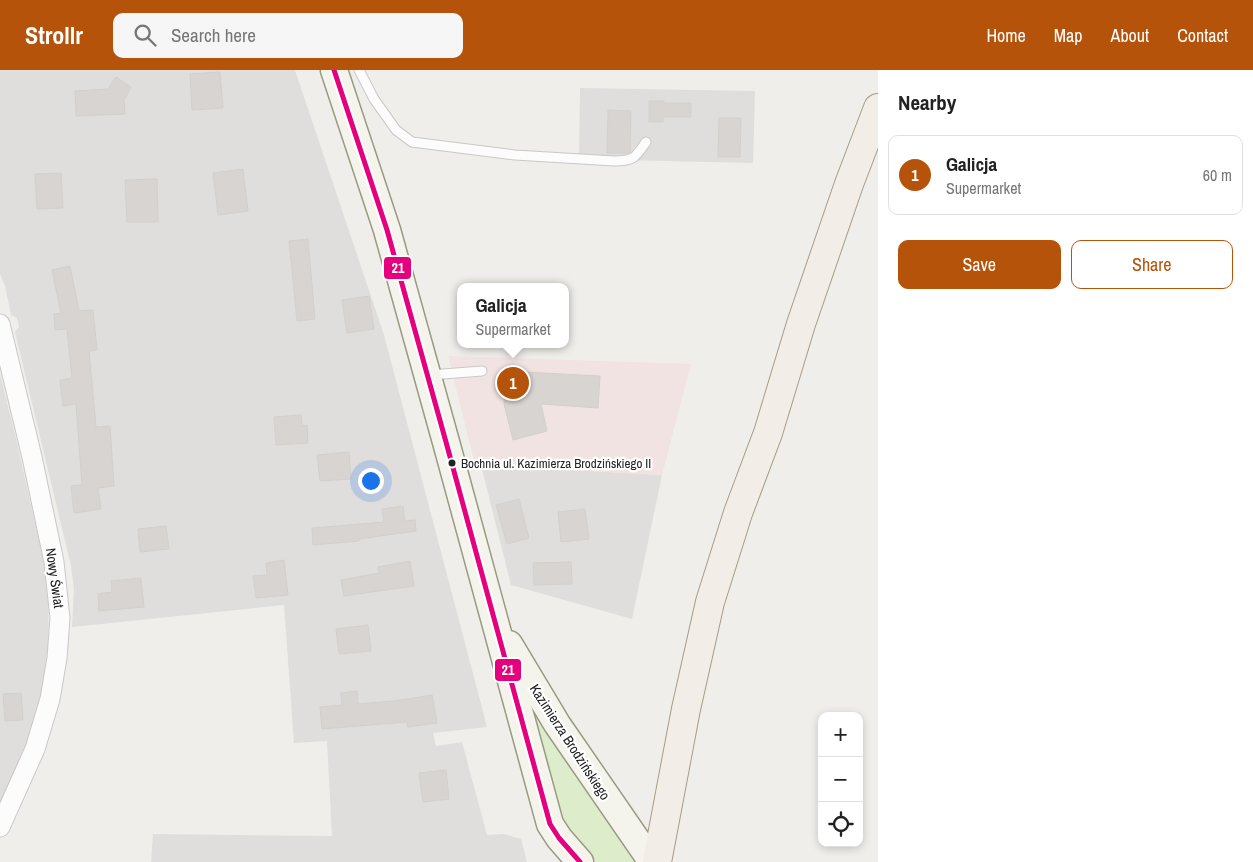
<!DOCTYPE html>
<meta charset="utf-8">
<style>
body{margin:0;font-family:"Archivo Narrow",sans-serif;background:#f6f6f6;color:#222}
.controls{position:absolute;right:15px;bottom:15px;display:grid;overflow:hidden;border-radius:10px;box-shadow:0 2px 8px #0003}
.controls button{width:45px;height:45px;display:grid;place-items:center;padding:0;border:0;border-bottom:1px solid #e0e0e0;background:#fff;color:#222;font:25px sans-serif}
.you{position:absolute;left:370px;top:410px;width:18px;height:18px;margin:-12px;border:4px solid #fff;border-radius:50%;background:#1a73e8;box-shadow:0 0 0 8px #1a73e833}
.badge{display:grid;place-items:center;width:32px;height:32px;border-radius:50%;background:#b45309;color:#fff;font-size:16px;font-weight:700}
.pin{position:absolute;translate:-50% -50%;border:2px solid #fff;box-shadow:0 1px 5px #0006}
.popup{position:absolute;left:457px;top:213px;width:112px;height:65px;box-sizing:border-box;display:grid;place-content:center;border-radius:10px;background:#fff;filter:drop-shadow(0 1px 4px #0005);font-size:16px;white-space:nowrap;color:#767676}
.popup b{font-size:19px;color:#222}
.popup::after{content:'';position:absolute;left:50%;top:100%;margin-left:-10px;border:10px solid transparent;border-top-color:#fff}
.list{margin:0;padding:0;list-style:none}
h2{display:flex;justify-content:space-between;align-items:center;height:65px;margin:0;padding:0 20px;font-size:21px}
h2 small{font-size:16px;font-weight:400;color:#767676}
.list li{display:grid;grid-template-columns:32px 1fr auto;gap:15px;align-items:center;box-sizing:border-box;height:80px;margin:0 10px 10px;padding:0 10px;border:1px solid #e0e0e0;border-radius:10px}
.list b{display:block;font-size:19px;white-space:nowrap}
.list p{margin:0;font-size:16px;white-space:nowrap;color:#767676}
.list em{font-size:16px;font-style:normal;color:#767676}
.actions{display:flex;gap:10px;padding:15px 20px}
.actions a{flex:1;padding:11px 0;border:1px solid #b45309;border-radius:10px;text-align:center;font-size:18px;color:#b45309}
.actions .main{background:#b45309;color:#fff}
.icon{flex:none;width:28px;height:28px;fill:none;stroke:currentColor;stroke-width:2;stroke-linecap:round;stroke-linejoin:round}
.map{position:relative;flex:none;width:878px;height:792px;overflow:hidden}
header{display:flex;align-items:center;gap:30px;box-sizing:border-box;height:70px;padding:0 25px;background:#b45309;color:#fff}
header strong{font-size:24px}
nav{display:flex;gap:28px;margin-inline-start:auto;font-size:18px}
.search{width:350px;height:45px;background:#f6f6f6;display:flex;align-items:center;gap:12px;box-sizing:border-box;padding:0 18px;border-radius:10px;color:#767676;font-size:19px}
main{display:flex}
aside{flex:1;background:#fff}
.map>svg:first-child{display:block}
.residential{fill:#dfdedc}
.commercial{fill:#f1e3e1}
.grass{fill:#ddeccb}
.building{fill:#d7d4d2;stroke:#d3d0cc}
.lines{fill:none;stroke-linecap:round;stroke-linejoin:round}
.service-casing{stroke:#c9c8c7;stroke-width:11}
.minor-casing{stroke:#c9c8c7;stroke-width:21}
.secondary-casing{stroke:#999a82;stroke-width:29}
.primary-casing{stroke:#a79c86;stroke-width:30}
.service{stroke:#fdfcfc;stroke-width:9}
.minor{stroke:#fdfcfc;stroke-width:19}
.secondary{stroke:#f4f4ed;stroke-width:26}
.primary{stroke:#f3ede7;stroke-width:28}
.bus-1-casing{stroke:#fff;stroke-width:9}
.bus-1{stroke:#e5007d;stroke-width:5}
.bus-dot{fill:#222;stroke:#fff;stroke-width:2}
.labels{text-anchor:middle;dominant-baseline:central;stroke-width:4.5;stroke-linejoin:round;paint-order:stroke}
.bus-label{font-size:13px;fill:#222;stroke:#fff;text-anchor:start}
.street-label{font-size:14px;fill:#222;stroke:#fff}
.line-badge{stroke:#fff;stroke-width:2}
.badge-label{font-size:14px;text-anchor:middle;font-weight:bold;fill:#fff}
</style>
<header>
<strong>Strollr</strong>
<div class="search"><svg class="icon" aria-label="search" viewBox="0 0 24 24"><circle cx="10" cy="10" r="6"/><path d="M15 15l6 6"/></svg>Search here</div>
<nav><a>Home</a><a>Map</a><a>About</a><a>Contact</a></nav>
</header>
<main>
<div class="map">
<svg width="878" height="792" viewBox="0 0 878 792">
<rect width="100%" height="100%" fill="#f0eeeb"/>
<!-- residential -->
<g class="residential">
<path d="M0 0H295L384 265 487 657 433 663 436 676 462 672 487 765 504 764 521 769 527 792H151L153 764 332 766 327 671 294 673 284 535 72 557 74 519 71 496 15 262 19 257 17 248 11 245 5 216 0 204Z"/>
<path d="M580 18 755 21 753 93 579 89Z"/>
<path d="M0 304 16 368 49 515 48 587 38 645 0 737Z"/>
<path d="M481 395 662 405 632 549 511 515Z"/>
</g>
<!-- commercial -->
<path class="commercial" d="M448 286 691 294 662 405 475 395Z"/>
<!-- grass -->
<path class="grass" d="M522 616 597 738 640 792H595L579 773 561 747Z"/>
<!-- building -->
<g class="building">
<path d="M220 2 223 38 192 40 190 4Z"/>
<path d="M116 7 131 17 124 30 125 44 76 46 75 21 108 19Z"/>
<path d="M649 31H664V33H691V47H663V52H649Z"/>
<path d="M608 40 631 41 630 82 628 83H607Z"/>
<path d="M719 48H741L740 87H718Z"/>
<path d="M243 99 248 141 218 145 213 103Z"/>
<path d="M61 103 63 138 37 139 35 104Z"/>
<path d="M157 109 158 152H127L125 110Z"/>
<path d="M308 169 315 249 297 251 289 171Z"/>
<path d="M70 196 79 241 93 240 97 280 89 281 96 357 110 356 114 416 98 418 101 439 74 443 71 416 82 415 76 334 63 336 60 310 72 308 67 259 55 260 54 244 61 243 52 200Z"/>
<path d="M369 226 374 259 347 263 342 230Z"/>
<path d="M506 301 600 306 598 338 541 334 547 361 513 370 504 334Z"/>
<path d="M301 345 302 356 307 355 308 373 276 375 274 347Z"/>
<path d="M349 382 351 409 320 411 317 385Z"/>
<path d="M519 429 529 468 507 474 496 435Z"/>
<path d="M403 436 405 451 415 450 416 461 359 469V471L313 475 312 458 384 452 382 439Z"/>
<path d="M585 439 589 469 561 472 558 442Z"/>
<path d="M166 456 169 479 140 482 138 459Z"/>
<path d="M284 490 288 525 256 528 253 506 267 505 266 493Z"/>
<path d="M410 491 414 516 344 526 341 510 379 503 378 497Z"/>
<path d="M571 492 572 514 534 515 533 493Z"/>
<path d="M141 508 144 537 99 541 98 524 112 522 111 511Z"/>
<path d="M368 555 371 581 339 584 336 559Z"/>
<path d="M357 621 358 634 394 631 432 625 437 653 408 657 407 652 322 659 320 637 342 635 341 623Z"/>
<path d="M21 623 23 650 5 651 3 624Z"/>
<path d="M446 700 449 729 423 732 419 703Z"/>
</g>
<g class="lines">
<!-- service casing -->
<g class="service-casing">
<g id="service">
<path d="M359 0 374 29 396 60 412 72 515 85 614 91C634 91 635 88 646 72"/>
<path d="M430 305 482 301"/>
</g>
</g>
<!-- minor casing -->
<g class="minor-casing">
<path id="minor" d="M0 254 32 387 54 492 60 548 57 588 50 629 35 679 0 757"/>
</g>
<!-- secondary casing -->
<g class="secondary-casing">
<g id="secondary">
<path d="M334 0 387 160 446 372 550 754 559 768 580 792"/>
<path d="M509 574 557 654 652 792"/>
</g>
</g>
<!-- primary casing -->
<g class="primary-casing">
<path id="primary" d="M657 792 686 639 710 532 738 443 768 363 801 254 849 114 878 38"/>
</g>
<!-- service -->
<use href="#service" class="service"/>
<!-- minor -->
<use href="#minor" class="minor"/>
<!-- secondary -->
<use href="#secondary" class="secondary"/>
<!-- primary -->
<use href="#primary" class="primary"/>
<!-- bus-1 casing -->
<g class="bus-1-casing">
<path id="bus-1" d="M334 0 387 160 446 372 550 754 559 768 580 792"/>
</g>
<!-- bus-1 -->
<use href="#bus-1" class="bus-1"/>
</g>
<!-- markers -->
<circle class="bus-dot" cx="452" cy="393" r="4.5"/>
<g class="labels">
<!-- bus labels -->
<g class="bus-label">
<text x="461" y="393">Bochnia ul. Kazimierza Brodzińskiego II</text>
</g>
<!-- street labels -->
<g class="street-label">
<text transform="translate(55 508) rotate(82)">Nowy Świat</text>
<text transform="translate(570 672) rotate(57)">Kazimierza Brodzińskiego</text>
</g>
</g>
<g class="line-badge">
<rect x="383" y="186" width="29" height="24" rx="5" fill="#e5007d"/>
<rect x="494" y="588" width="28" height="24" rx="5" fill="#e5007d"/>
</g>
<g class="badge-label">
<text x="398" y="203">21</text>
<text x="508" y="605">21</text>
</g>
</svg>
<div class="controls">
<button>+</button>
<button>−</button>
<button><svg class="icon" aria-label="locate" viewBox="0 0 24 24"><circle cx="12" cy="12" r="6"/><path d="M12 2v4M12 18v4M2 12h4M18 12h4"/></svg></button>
</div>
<div class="you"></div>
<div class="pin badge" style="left:513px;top:313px">1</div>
<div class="popup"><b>Galicja</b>Supermarket</div>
</div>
<aside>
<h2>Nearby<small></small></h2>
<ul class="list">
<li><span class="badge">1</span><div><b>Galicja</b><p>Supermarket</p></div><em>60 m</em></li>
</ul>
<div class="actions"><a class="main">Save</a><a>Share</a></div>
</aside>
</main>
